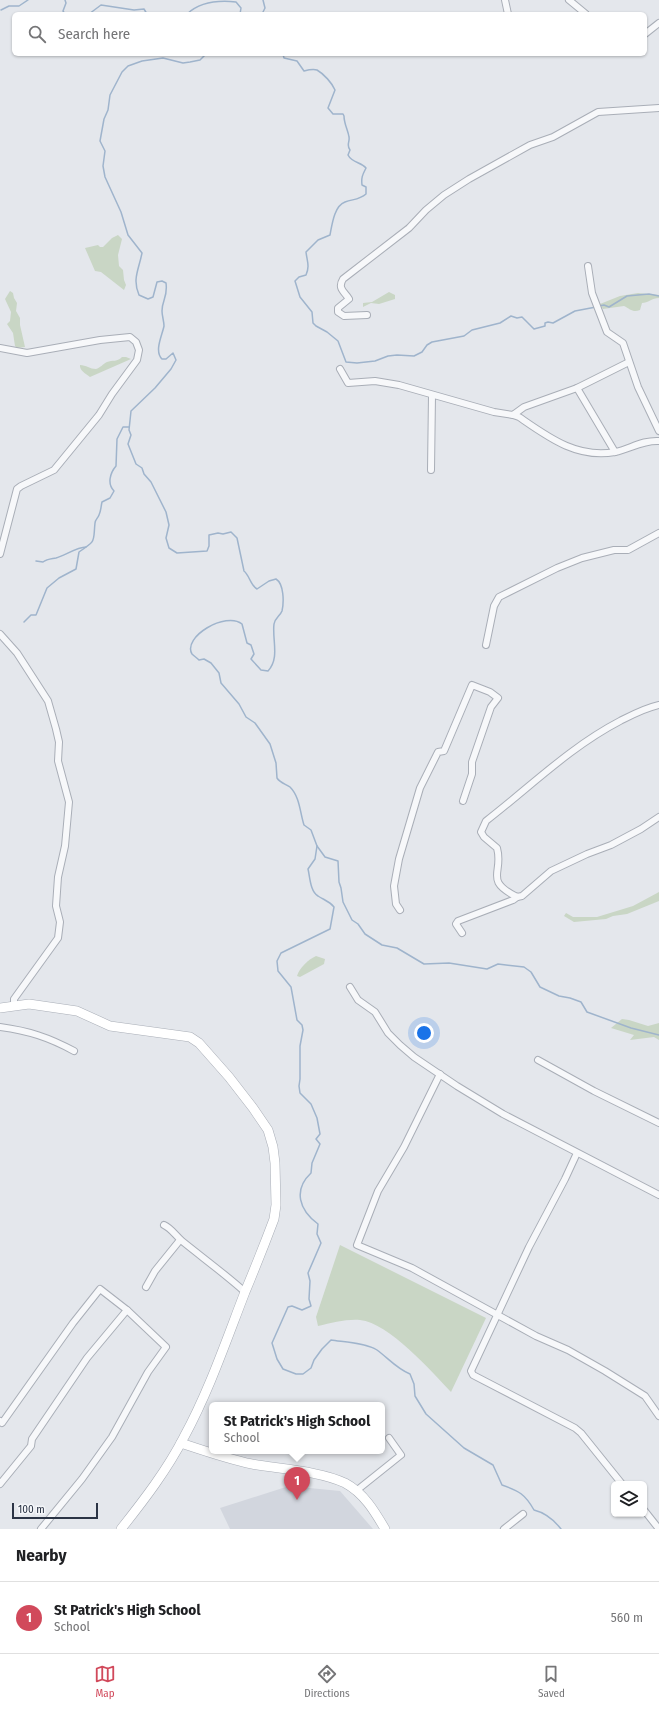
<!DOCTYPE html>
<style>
body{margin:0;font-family:"Fira Sans Condensed",sans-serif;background:#f2f2f2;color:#202124}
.controls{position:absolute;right:12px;bottom:12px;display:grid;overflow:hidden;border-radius:6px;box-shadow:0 1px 3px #0004}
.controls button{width:36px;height:36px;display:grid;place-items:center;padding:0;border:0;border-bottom:1px solid #e0e0e0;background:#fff;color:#202124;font:20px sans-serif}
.scale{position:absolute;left:12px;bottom:10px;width:86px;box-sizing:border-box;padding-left:4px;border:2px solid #2b3445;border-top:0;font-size:11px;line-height:14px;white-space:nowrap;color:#2b3445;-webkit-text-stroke:3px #f4f6f9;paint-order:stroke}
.you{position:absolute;left:424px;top:1033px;width:14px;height:14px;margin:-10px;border:3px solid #fff;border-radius:50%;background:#1a73e8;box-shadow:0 0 0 6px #1a73e833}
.badge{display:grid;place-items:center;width:26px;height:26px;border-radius:50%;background:#d1495b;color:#fff;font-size:13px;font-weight:700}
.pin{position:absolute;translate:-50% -33px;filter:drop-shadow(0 1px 2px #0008)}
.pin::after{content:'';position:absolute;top:21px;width:14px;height:12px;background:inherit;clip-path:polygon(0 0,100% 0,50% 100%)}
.popup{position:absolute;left:209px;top:1402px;width:176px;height:52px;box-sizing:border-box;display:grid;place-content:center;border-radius:6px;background:#fff;filter:drop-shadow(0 1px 3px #0005);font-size:13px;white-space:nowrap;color:#757577}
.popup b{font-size:15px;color:#202124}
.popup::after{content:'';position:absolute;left:50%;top:100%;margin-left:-8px;border:8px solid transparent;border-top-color:#fff}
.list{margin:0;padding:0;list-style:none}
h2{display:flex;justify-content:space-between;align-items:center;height:52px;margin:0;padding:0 16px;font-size:17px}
h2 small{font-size:13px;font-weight:400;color:#757577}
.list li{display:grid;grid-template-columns:26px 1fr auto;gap:12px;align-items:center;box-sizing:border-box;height:72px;padding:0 16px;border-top:1px solid #e0e0e0}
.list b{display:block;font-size:15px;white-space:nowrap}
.list p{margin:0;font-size:13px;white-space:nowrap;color:#757577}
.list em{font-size:13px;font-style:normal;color:#757577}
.icon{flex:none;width:22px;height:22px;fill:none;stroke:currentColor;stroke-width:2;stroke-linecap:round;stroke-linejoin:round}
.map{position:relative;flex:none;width:659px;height:1529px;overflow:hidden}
.search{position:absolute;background:#fff;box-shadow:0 1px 3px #0004;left:12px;right:12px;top:12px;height:44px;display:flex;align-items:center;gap:10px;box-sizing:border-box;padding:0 14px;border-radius:6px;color:#757577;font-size:15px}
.sheet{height:124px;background:#fff}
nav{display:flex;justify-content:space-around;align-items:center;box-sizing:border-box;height:56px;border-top:1px solid #e0e0e0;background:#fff;font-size:11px;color:#757577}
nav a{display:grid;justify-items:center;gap:2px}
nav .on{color:#d1495b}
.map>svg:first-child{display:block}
.built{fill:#d2d6de}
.green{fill:#c9d6c5}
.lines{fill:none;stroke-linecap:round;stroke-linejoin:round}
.stream{stroke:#9fb4cc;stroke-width:1.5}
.street-casing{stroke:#a9aeb7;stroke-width:8}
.secondary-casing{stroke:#a9aeb7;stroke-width:10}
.street{stroke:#f7f8fa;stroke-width:6}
.secondary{stroke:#fff;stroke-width:9}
</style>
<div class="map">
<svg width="659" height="1529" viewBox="0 0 659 1529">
<rect width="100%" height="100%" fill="#e4e7ec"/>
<!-- built -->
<path class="built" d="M289 1486 340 1491 373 1529H230L220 1508Z"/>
<!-- green -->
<g class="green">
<path d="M118 235 122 239 118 255 119 266 123 270 124 280 126 285 124 290 101 272 95 271 85 248 98 245 100 247H103L112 238Z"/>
<path d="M10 291 13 293 14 298 17 303 16 311 20 318V325L25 347 17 348 15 346 13 333 7 324 10 321 11 312 5 299Z"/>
<path d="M389 292 395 295V299L379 304 371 303 363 307V303L372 302Z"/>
<path d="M638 293 659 295V298C652 298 648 303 642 303L640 310C633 313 630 309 624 306L603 309 600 304 620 296Z"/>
<path d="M122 357H126L131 359 90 377C86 374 79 370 80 365 86 365 90 369 96 369 100 368 103 364 107 362 112 360 118 362 122 357Z"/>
<path d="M659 892V901L627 914 613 916 606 919 574 922 564 916 566 913 573 917H597L633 906Z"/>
<path d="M316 956 325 959 324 964 300 977 297 976C299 968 309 959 316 956Z"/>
<path d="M622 1019 629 1020 648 1026 659 1023V1040L654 1037 630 1040 634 1035 611 1028Z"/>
<path d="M340 1245 486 1318 451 1392C431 1371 389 1323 360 1320 346 1319 332 1323 318 1326L316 1317Z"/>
</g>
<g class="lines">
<!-- stream -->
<g class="stream">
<path d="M1 10 9 6H19L28 0"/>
<path d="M65 14 63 11 66 3 65 0"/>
<path d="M89 14 101 5 134 10 144 9 147 14"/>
<path d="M187 14C200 2 218 0 236 2L241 8 240 14"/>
<path d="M262 14 265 8 263 0"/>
<path d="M206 54 200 60 190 62 183 63 163 58 142 61 128 66 122 72 110 95 108 110 104 119 100 141 105 151 103 166 105 177 121 212 128 235 142 253C139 269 132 279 139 295L148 299 153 297 157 282 162 281 166 283C168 297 162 300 162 311 162 316 164 321 164 326 162 336 154 351 162 359H166L173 353 176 360 171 369 155 388 131 411 129 430 131 435 128 444 136 464 142 468 144 474 151 482 166 512 169 525 166 538 169 548 177 553 207 551 209 546V535L218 533 223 534 231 532 237 538 244 571C250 576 250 585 257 589L269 581 276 579C284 584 284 602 282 611 280 616 275 618 274 624 272 640 280 658 268 671L261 670 251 659 254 654 251 645 247 643 242 624C226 611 182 637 192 654 194 656 197 658 199 660L204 659 211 663 219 673 221 683 239 704 246 717 255 723 270 744 276 763 277 778C280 783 286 784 290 787 300 797 300 813 304 825L311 830 317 846 325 857 338 861 339 882 341 888 343 902 352 920 358 924 365 934 382 945 397 948 424 964 449 963 487 969 498 964 524 967 531 972 540 987 559 996 570 998 581 1002 587 1012 631 1028 659 1035"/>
<path d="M283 54 284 58 297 61 304 71C308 70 313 69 317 70 324 74 332 83 335 90L328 108 333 114H343L344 116C344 124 348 130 349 137 350 142 346 145 350 150L348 155C352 163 361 162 366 168 363 174 361 177 362 185L366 187V194C359 200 353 199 345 202 334 206 332 225 330 235L318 240 306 252C307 261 310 266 306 275L299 277 295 281 300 297 312 312 313 323 316 326 327 332 338 341 346 362 357 363 375 361 388 356 397 355 414 356 422 352 427 345 432 342 464 336 472 330 500 323 511 316 517 318 522 317 534 329 545 326V323L548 322 553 323 575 311 596 307"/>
<path d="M599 306 604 305 609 307 627 296 649 294 659 296"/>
<path d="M36 561 43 562C47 559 51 559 56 558 64 556 77 547 86 547"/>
<path d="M24 622 31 615H36L47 588 59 578 76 569 79 552C97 540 93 542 95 523 95 520 98 518 99 515 101 511 101 506 102 502L110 498 114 491C107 484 110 473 116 466L117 439 123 427H129"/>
<path d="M317 846 315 859 308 869C310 877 310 891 318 896 324 900 329 901 334 907L330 929 281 953 277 961 278 971 291 987 297 1020 302 1025 303 1030 300 1046V1079L299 1086 300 1093 311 1104 317 1118 320 1134 316 1139 320 1144 312 1163 311 1173C293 1190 299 1210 318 1224L317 1234 321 1243 308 1273 310 1281 309 1299 311 1306 302 1310 292 1306 288 1307 272 1343 277 1359 283 1369 296 1374H303L311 1368 314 1360 322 1349 331 1340C344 1342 367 1343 377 1350 388 1358 397 1369 410 1374L414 1384 415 1396 426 1414 464 1448 493 1465 502 1485C519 1491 525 1494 534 1510 546 1513 554 1520 561 1529"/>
</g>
<!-- street casing -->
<g class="street-casing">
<g id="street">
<path d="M505 0 508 14"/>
<path d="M569 0 586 14"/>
<path d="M645 34 659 23"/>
<path d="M588 266 592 293 607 332 623 343 638 387 659 431"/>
<path d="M367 315 344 316 338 312V308L349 299C345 292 337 289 343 279L409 228 426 210 444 195 469 179 530 145 553 137 598 112 659 108"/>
<path d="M0 348 27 353 100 340 130 337 136 342 139 350 137 360 112 394 99 415 54 470 21 486 17 489 0 554"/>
<path d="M340 369 348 383 375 381 399 385 494 412 513 415 524 407 577 388 629 362"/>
<path d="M577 388 615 452"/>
<path d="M513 415 519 417C548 437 577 459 615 452 630 449 642 440 659 441"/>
<path d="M431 470 432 395"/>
<path d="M0 634 17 653 48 701 56 729 59 742 58 761 69 802 65 846 58 877 56 906 60 922 58 938 14 999V1006"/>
<path d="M486 645 494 606 499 597 557 568 582 558 614 550H628L659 533"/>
<path d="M659 705C645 708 632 715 620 721 570 747 530 787 486 821L481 832 484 837 497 848C504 873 483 880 517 897L522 896 551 871 587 854 611 845 641 829 659 817"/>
<path d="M400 910 396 904 394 886 399 859 420 788 438 752 444 751 472 685 490 692 498 698 491 707 472 762V774L463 801"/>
<path d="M462 933 456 924 458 921 513 900 517 897"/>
<path d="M350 987 358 1000 375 1012 388 1033 400 1045 414 1057 457 1086 503 1114 659 1195"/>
<path d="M0 1027C29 1031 48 1037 74 1051"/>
<path d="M538 1060 594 1091 659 1123"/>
<path d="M440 1074 404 1147 378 1191 357 1245 412 1268 536 1336 568 1350 605 1371 645 1396 659 1416"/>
<path d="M577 1153 565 1179 529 1247 471 1371 473 1375 575 1428 581 1433 622 1484"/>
<path d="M164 1225C171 1228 176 1236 182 1241 203 1258 225 1274 245 1292"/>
<path d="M146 1287 155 1271 180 1240"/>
<path d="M0 1421 2 1423 73 1323 100 1289 127 1310 166 1347 148 1372 112 1437 82 1479 41 1529"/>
<path d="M0 1484 31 1446 32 1439 87 1358 127 1310"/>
<path d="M356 1491 401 1455 389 1438"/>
<path d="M644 1510 659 1529"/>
<path d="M504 1529 523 1514"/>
</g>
</g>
<!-- secondary casing -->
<g class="secondary-casing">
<g id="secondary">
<path d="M0 1008 29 1004 77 1011 110 1026 190 1037 199 1043 229 1077 253 1108 268 1130 273 1147 275 1163 276 1205 274 1219C265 1243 255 1268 245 1292 226 1341 209 1391 184 1437 167 1470 144 1500 121 1529"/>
<path d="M181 1443C205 1451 228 1459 252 1464 280 1469 320 1471 345 1483 364 1493 375 1512 385 1529"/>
</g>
</g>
<!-- street -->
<use href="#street" class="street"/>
<!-- secondary -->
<use href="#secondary" class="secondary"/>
</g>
</svg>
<div class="controls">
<button><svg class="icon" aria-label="layers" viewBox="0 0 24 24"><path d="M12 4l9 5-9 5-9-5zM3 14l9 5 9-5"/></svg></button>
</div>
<div class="scale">100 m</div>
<div class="you"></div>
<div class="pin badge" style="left:297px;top:1500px">1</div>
<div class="popup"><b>St Patrick's High School</b>School</div>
<div class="search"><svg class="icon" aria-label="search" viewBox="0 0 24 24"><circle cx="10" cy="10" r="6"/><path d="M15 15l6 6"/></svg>Search here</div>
</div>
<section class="sheet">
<h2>Nearby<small></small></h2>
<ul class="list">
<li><span class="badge">1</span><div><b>St Patrick's High School</b><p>School</p></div><em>560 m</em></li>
</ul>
</section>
<nav>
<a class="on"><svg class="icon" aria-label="map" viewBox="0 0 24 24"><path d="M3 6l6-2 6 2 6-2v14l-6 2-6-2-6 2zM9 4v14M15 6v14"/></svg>Map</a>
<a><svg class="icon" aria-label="directions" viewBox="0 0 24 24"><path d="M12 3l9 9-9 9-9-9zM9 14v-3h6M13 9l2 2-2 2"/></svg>Directions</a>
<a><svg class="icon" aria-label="saved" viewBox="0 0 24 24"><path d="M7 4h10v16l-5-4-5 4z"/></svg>Saved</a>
</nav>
